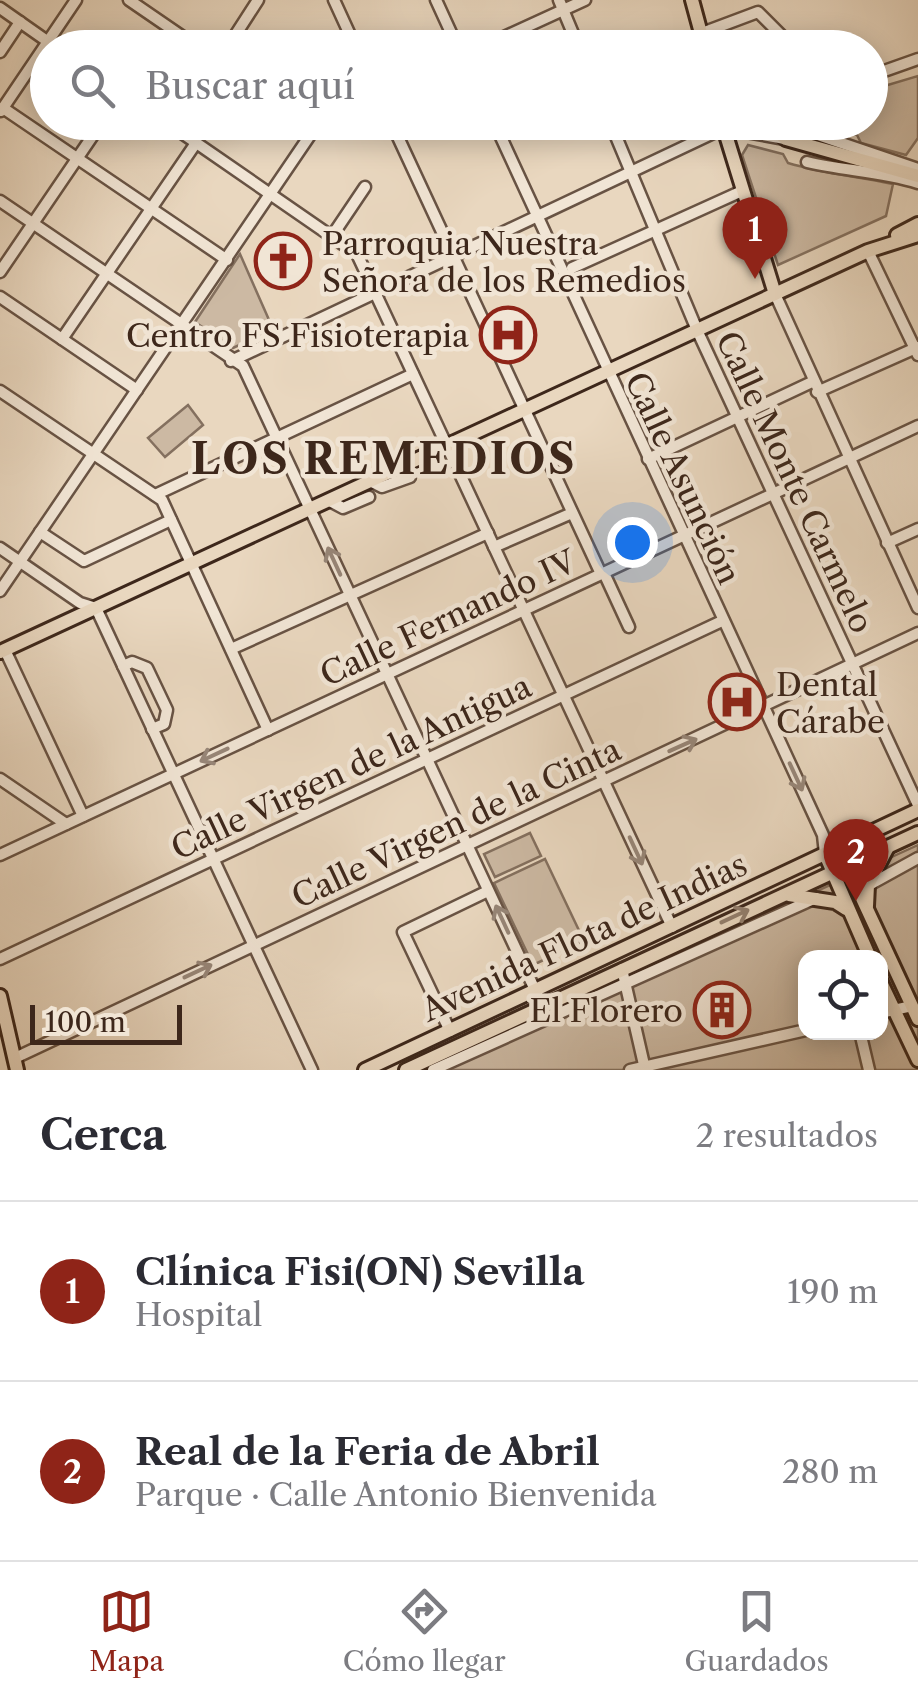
<!DOCTYPE html>
<html lang="es">
<meta charset="utf-8">
<style>
body{margin:0;font-family:"Libre Caslon Text",serif;background:#f7f7f7;color:#2b2b33}
.controls{position:absolute;right:30px;bottom:30px;display:grid;overflow:hidden;border-radius:20px;box-shadow:0 5px 25px #0003}
.controls button{width:90px;height:90px;display:grid;place-items:center;padding:0;border:0;border-bottom:2px solid #e1e1e2;background:#fff;color:#2b2b33;font:50px sans-serif}
.scale{position:absolute;left:30px;bottom:25px;width:152px;box-sizing:border-box;padding-left:10px;border:5px solid #3d271b;border-top:0;font-size:28px;line-height:35px;white-space:nowrap;color:#3d271b;-webkit-text-stroke:8px #f1e5d5;paint-order:stroke}
.you{position:absolute;left:632px;top:542px;width:35px;height:35px;margin:-25px;border:8px solid #fff;border-radius:50%;background:#1a73e8;box-shadow:0 0 0 15px #1a73e833}
.badge{display:grid;place-items:center;width:65px;height:65px;border-radius:50%;background:#8f2418;color:#fff;font-size:32px;font-weight:700}
.pin{position:absolute;translate:-50% -82px;filter:drop-shadow(0 2px 5px #0008)}
.pin::after{content:'';position:absolute;top:52px;width:35px;height:30px;background:inherit;clip-path:polygon(0 0,100% 0,50% 100%)}
.list{margin:0;padding:0;list-style:none}
h2{display:flex;justify-content:space-between;align-items:center;height:130px;margin:0;padding:0 40px;font-size:42px}
h2 small{font-size:32px;font-weight:400;color:#7c7c81}
.list li{display:grid;grid-template-columns:65px 1fr auto;gap:30px;align-items:center;box-sizing:border-box;height:180px;padding:0 40px;border-top:2px solid #e1e1e2}
.list b{display:block;font-size:38px;white-space:nowrap}
.list p{margin:0;font-size:32px;white-space:nowrap;color:#7c7c81}
.list em{font-size:32px;font-style:normal;color:#7c7c81}
.icon{flex:none;width:55px;height:55px;fill:none;stroke:currentColor;stroke-width:2;stroke-linecap:round;stroke-linejoin:round}
.map{position:relative;flex:none;width:918px;height:1070px;overflow:hidden}
.search{position:absolute;background:#fff;box-shadow:0 5px 25px #0003;left:30px;right:30px;top:30px;height:110px;display:flex;align-items:center;gap:25px;box-sizing:border-box;padding:0 35px;border-radius:55px;color:#7c7c81;font-size:38px}
.sheet{height:490px;background:#fff}
nav{display:flex;justify-content:space-around;align-items:center;box-sizing:border-box;height:140px;border-top:2px solid #e1e1e2;background:#fff;font-size:28px;color:#7c7c81}
nav a{display:grid;justify-items:center;gap:5px}
nav .on{color:#8f2418}
.map>svg:first-child{display:block}
.green{fill:#ccb9a3;stroke:#84705f;stroke-width:2.5;fill-rule:evenodd}
.lines{fill:none;stroke-linecap:round;stroke-linejoin:round}
.minor-casing{stroke:#685344;stroke-width:15}
.major-casing{stroke:#3d271b;stroke-width:18}
.minor{stroke:#f1e5d5;stroke-width:10}
.major{stroke:#e9d7bf;stroke-width:12}
.oneway{stroke:#978678}
.oneway2{stroke:#937f6d}
.labels{text-anchor:middle;dominant-baseline:central;stroke-width:9;stroke-linejoin:round;paint-order:stroke}
.poi-label{font-size:32px;fill:#3d271b;stroke:#f1e5d5;text-anchor:start}
.street-label{font-size:32px;fill:#3d271b;stroke:#f1e5d5}
.district-label{font-size:42px;font-weight:bold;letter-spacing:2.5px;fill:#3d271b;stroke:#f1e5d5}
</style>
<div class="map">
<svg width="918" height="1070" viewBox="0 0 918 1070">
<rect width="100%" height="100%" fill="#e9d7bf"/>
<filter id="stains"><feTurbulence type="fractalNoise" baseFrequency=".002" numOctaves="4"/><feColorMatrix values="0 0 0 0 .2 0 0 0 0 .09 0 0 0 0 .02 0 0 0 .5 -.17"/></filter>
<radialGradient id="worn" r=".72"><stop offset=".6" stop-color="#630" stop-opacity="0"/><stop offset="1" stop-color="#630" stop-opacity=".3"/></radialGradient>
<!-- green -->
<g class="green">
<path d="M918 76V138L906 155 861 143 857 135 803 123 870 122 871 90Z"/>
<path d="M748 145 783 154 788 163C825 174 857 176 893 184L886 216 778 265 742 155Z"/>
<path d="M240 254 273 329 233 348 195 322Z"/>
<path d="M188 405 203 425 165 457 148 438Z"/>
<path d="M530 833 541 856 495 877 484 854Z"/>
<path d="M918 845V1070H424ZM806 958H880V1032H806Z"/>
<path d="M545 859 584 941 533 965 494 883Z"/>
</g>
<g class="lines">
<!-- minor casing -->
<g class="minor-casing">
<g id="minor">
<path d="M129 0 199 48"/>
<path d="M334 0 356 48"/>
<path d="M436 0 458 48"/>
<path d="M559 0 579 48"/>
<path d="M0 8 57 48"/>
<path d="M702 33 758 12 794 48"/>
<path d="M227 48 258 0"/>
<path d="M480 48 585 0"/>
<path d="M0 52 20 22"/>
<path d="M870 76 918 59"/>
<path d="M3 108 227 260"/>
<path d="M1 111 76 0"/>
<path d="M166 122 357 254 672 927"/>
<path d="M391 122 601 574"/>
<path d="M494 122 823 835 825 854"/>
<path d="M610 122 697 330 918 805"/>
<path d="M815 134 918 169"/>
<path d="M807 162C844 171 880 171 918 183"/>
<path d="M0 201 243 366 543 1007"/>
<path d="M332 236 365 187"/>
<path d="M868 251 918 355"/>
<path d="M572 268 742 191"/>
<path d="M0 272 102 122"/>
<path d="M775 294 918 608"/>
<path d="M0 297 137 390"/>
<path d="M62 339 196 143"/>
<path d="M231 361 724 128 785 139"/>
<path d="M0 391 162 500 268 730"/>
<path d="M817 392 918 347"/>
<path d="M648 459 812 382"/>
<path d="M370 481 382 487 410 477"/>
<path d="M155 495 413 374"/>
<path d="M328 500 343 508 369 497"/>
<path d="M40 532 84 561 171 520"/>
<path d="M887 543 918 529"/>
<path d="M494 547 572 513"/>
<path d="M0 548 80 603 96 608 312 1070"/>
<path d="M604 573 629 627"/>
<path d="M0 591 319 122"/>
<path d="M231 649 488 533"/>
<path d="M5 650 83 816"/>
<path d="M123 666 132 662 147 668 167 710 164 724 152 729"/>
<path d="M0 779 66 824"/>
<path d="M0 855 918 426"/>
<path d="M869 885 918 858"/>
<path d="M0 959 722 621"/>
<path d="M622 969 645 1069"/>
<path d="M880 1013 912 1006"/>
<path d="M450 1031 403 932 488 891"/>
<path d="M860 1032 869 1070"/>
<path d="M15 1058 918 633"/>
<path d="M433 1070 816 898"/>
<path d="M630 1070 806 1030"/>
</g>
</g>
<!-- major casing -->
<g class="major-casing">
<g id="major">
<path d="M692 0 705 48"/>
<path d="M722 122 775 294"/>
<path d="M765 122 786 139 918 176"/>
<path d="M897 235 918 224"/>
<path d="M0 652 868 251 918 235"/>
<path d="M825 854 870 958"/>
<path d="M840 862 847 866 918 1019"/>
<path d="M789 895 835 902 846 909"/>
<path d="M867 906 868 885 888 847"/>
<path d="M880 980 918 1060"/>
<path d="M0 996 17 1070"/>
<path d="M365 1070 918 810"/>
<path d="M406 1070 918 833"/>
</g>
</g>
<!-- minor -->
<use href="#minor" class="minor"/>
<!-- major -->
<use href="#major" class="major"/>
</g>
<!-- one-way arrows -->
<defs><path id="oneway-shaft" d="M-6 0H5M1.5-3L5.5 0L1.5 3" fill="none" stroke-width="1.6" stroke-linecap="round" stroke-linejoin="round" transform="scale(2.5)"/></defs>
<g class="oneway">
<use href="#oneway-shaft" transform="translate(334 561) rotate(-115)"/>
<use href="#oneway-shaft" transform="translate(683 745) rotate(-24)"/>
<use href="#oneway-shaft" transform="translate(214 755) rotate(155)"/>
<use href="#oneway-shaft" transform="translate(796 777) rotate(65)"/>
<use href="#oneway-shaft" transform="translate(636 851) rotate(65)"/>
<use href="#oneway-shaft" transform="translate(502 919) rotate(-115)"/>
<use href="#oneway-shaft" transform="translate(198 971) rotate(-25)"/>
</g>
<use class="oneway2" href="#oneway-shaft" transform="translate(735 916) rotate(-25)"/>
<!-- icons -->
<defs>
<g id="church-ring" transform="scale(2.875)"><circle r="9.5" fill="#f1e5d5" stroke="#8f2418" stroke-width="1.5"/><path d="M-1.2-6h2.4v3.5h3.3v2.4h-3.3V6h-2.4V-.1h-3.3v-2.4h3.3Z" fill="#8f2418"/></g>
<g id="hospital-ring" transform="scale(2.875)"><circle r="9.5" fill="#f1e5d5" stroke="#8f2418" stroke-width="1.5"/><path d="M-5-5h3v3.5h4V-5h3V5h-3V1.5h-4V5h-3Z" fill="#8f2418"/></g>
<g id="building-ring" transform="scale(2.875)"><circle r="9.5" fill="#f1e5d5" stroke="#8f2418" stroke-width="1.5"/><path d="M-4-6H4V6H1V3H-1V6H-4ZM-2.5-4.3h1.7v1.8h-1.7ZM.8-4.3h1.7v1.8H.8ZM-2.5-1h1.7V.8h-1.7ZM.8-1h1.7V.8H.8Z" fill="#8f2418"/></g>
</defs>
<g fill-rule="evenodd">
<use href="#church-ring" x="283" y="261"/>
<use href="#hospital-ring" x="508" y="335"/>
<use href="#hospital-ring" x="737" y="702"/>
<use href="#building-ring" x="722" y="1010"/>
</g>
<g class="labels">
<!-- poi labels -->
<g class="poi-label">
<text x="322" y="243">Parroquia Nuestra<tspan x="322" dy="37">Señora de los Remedios</tspan></text>
<text x="469" y="335" text-anchor="end">Centro FS Fisioterapia</text>
<text x="776" y="684">Dental<tspan x="776" dy="37">Cárabe</tspan></text>
<text x="683" y="1010" text-anchor="end">El Florero</text>
</g>
<!-- street labels -->
<g class="street-label">
<text transform="translate(683 478) rotate(65)">Calle Asunción</text>
<text transform="translate(795 482) rotate(65)">Calle Monte Carmelo</text>
<text transform="translate(448 618) rotate(-25)">Calle Fernando IV</text>
<text transform="translate(351 767) rotate(-25)">Calle Virgen de la Antigua</text>
<text transform="translate(456 823) rotate(-25)">Calle Virgen de la Cinta</text>
<text transform="translate(584 937) rotate(-25)">Avenida Flota de Indias</text>
</g>
<!-- district labels -->
<g class="district-label">
<text x="384" y="459">LOS REMEDIOS</text>
</g>
</g>
<rect width="100%" height="100%" filter="url(#stains)"/>
<rect width="100%" height="100%" fill="url(#worn)"/>
</svg>
<div class="controls">
<button><svg class="icon" aria-label="locate" viewBox="0 0 24 24"><circle cx="12" cy="12" r="6"/><path d="M12 2v4M12 18v4M2 12h4M18 12h4"/></svg></button>
</div>
<div class="scale">100 m</div>
<div class="you"></div>
<div class="pin badge" style="left:755px;top:279px">1</div>
<div class="pin badge" style="left:856px;top:901px">2</div>
<div class="search"><svg class="icon" aria-label="search" viewBox="0 0 24 24"><circle cx="10" cy="10" r="6"/><path d="M15 15l6 6"/></svg>Buscar aquí</div>
</div>
<section class="sheet">
<h2>Cerca<small>2 resultados</small></h2>
<ul class="list">
<li><span class="badge">1</span><div><b>Clínica Fisi(ON) Sevilla</b><p>Hospital</p></div><em>190 m</em></li>
<li><span class="badge">2</span><div><b>Real de la Feria de Abril</b><p>Parque · Calle Antonio Bienvenida</p></div><em>280 m</em></li>
</ul>
</section>
<nav>
<a class="on"><svg class="icon" aria-label="map" viewBox="0 0 24 24"><path d="M3 6l6-2 6 2 6-2v14l-6 2-6-2-6 2zM9 4v14M15 6v14"/></svg>Mapa</a>
<a><svg class="icon" aria-label="directions" viewBox="0 0 24 24"><path d="M12 3l9 9-9 9-9-9zM9 14v-3h6M13 9l2 2-2 2"/></svg>Cómo llegar</a>
<a><svg class="icon" aria-label="saved" viewBox="0 0 24 24"><path d="M7 4h10v16l-5-4-5 4z"/></svg>Guardados</a>
</nav>
